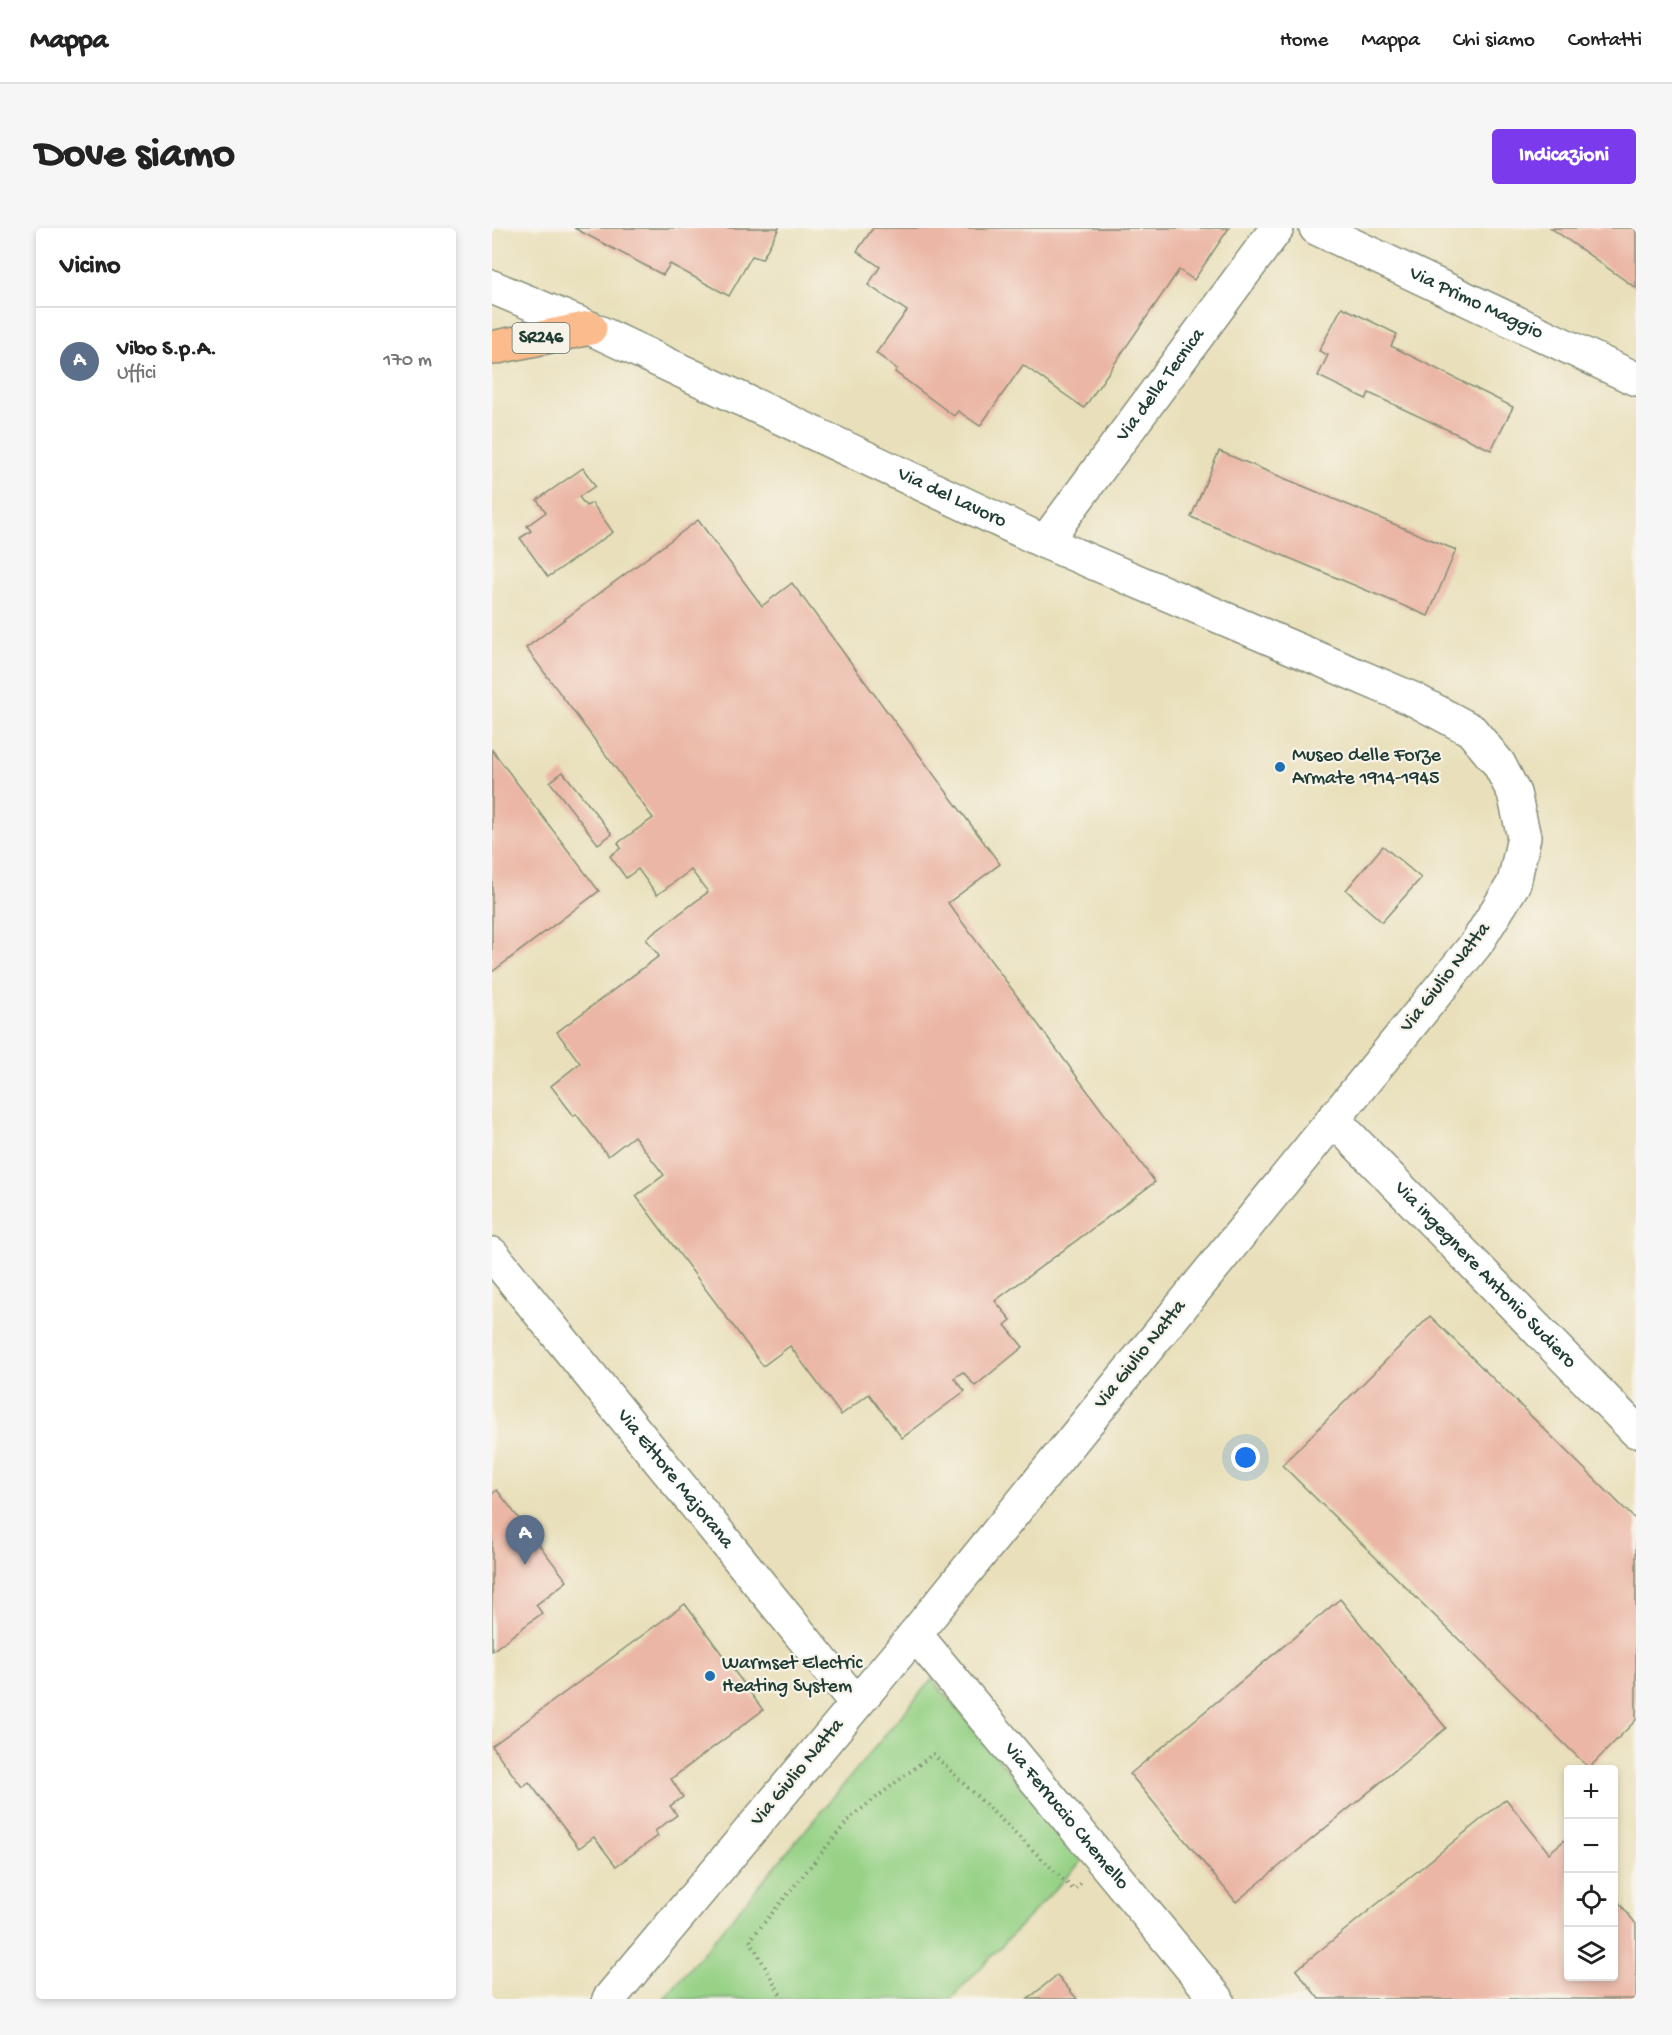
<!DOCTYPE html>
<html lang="it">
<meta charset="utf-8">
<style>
body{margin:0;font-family:"Gochi Hand",sans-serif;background:#f6f6f6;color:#222}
.controls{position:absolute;right:18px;bottom:18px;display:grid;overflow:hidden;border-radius:6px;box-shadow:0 3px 9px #0003}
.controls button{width:54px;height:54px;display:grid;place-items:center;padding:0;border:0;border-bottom:2px solid #e0e0e0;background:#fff;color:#222;font:30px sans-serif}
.you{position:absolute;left:754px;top:1230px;width:21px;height:21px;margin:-15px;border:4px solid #fff;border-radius:50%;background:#1a73e8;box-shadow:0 0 0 9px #1a73e833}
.badge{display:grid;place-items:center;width:39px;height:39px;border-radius:50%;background:#7c3aed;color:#fff;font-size:20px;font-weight:700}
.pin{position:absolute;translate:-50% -50px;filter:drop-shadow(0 2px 3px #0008)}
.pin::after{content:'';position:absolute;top:32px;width:21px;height:18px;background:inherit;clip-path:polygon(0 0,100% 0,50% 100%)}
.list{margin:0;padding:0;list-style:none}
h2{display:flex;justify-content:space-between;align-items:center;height:78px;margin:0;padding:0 24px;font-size:26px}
h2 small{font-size:20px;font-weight:400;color:#767676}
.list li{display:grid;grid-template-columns:39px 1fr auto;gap:18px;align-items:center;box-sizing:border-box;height:108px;padding:0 24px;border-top:2px solid #e0e0e0}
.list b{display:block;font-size:22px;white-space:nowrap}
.list p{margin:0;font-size:20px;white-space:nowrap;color:#767676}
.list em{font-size:20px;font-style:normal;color:#767676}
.icon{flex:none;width:33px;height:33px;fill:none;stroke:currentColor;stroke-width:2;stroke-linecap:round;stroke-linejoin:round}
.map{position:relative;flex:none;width:1144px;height:1771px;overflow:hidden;border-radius:6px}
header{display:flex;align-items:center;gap:36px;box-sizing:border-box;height:84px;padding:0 30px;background:#fff;border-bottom:2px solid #e0e0e0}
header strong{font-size:28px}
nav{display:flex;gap:33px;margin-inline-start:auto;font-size:21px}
.intro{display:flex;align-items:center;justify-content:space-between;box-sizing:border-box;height:144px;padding:0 36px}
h1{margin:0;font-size:42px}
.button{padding:15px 27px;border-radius:6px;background:#7c3aed;color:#fff;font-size:21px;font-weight:700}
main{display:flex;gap:36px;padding:0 36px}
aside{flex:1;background:#fff;border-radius:6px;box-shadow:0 3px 9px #0003}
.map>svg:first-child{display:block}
.green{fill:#97d287;stroke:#5b885e;stroke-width:1.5}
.building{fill:#ebb6a5}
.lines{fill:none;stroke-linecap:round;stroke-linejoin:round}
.minor-casing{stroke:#848e78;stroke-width:36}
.highway-casing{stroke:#848e78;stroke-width:36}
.path{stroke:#848e78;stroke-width:4;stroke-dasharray:1.5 4.5;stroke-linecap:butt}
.minor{stroke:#fff;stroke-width:33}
.highway{stroke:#fbbb8d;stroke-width:33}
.poi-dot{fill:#1f6fb2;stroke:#f7f3e8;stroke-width:2}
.labels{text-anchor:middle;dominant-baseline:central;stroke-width:4.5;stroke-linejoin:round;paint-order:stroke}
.shield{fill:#f7f3e8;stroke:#60746a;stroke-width:1.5}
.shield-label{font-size:18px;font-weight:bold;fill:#1f3d34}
.street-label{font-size:20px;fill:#1f3d34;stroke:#f7f3e8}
.poi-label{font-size:20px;fill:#1f3d34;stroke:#f7f3e8;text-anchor:start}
</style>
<header>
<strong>Mappa</strong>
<nav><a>Home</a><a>Mappa</a><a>Chi siamo</a><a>Contatti</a></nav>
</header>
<div class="intro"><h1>Dove siamo</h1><a class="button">Indicazioni</a></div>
<main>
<aside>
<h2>Vicino<small></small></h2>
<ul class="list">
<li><span class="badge" style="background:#5c6f8a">A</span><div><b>Vibo S.p.A.</b><p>Uffici</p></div><em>170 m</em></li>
</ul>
</aside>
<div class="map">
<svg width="1144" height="1771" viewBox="0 0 1144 1771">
<rect width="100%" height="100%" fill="#f7f3e8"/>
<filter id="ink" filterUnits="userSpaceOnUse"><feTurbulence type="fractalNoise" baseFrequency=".0167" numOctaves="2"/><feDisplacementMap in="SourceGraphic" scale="12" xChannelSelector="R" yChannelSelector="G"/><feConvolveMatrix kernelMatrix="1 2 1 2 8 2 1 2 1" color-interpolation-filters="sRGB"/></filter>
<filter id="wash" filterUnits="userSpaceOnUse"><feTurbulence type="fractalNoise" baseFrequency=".008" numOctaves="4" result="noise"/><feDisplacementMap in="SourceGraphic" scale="24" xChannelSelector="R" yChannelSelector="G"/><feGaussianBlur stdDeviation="1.35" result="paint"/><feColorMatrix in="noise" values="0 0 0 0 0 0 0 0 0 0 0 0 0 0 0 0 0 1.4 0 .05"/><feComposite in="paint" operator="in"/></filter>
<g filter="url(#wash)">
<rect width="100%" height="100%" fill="#e9e0bb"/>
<!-- green -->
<path class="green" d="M440 1451 591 1632 459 1771H172Z"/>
<g id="blocks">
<!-- building -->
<g class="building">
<path d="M82 0H287L270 31 260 28 237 68 178 36 171 47Z"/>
<path d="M381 0H737L702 52 687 42 592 180 531 137 488 198 466 183 462 188 403 144 405 141 384 125 415 83 376 57 388 39 365 23Z"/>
<path d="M1059 0H1144V60Z"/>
<path d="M850 79 905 106 899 118 1021 179 999 222 877 165 874 171 826 148 836 127 827 123Z"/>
<path d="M727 223 964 322 936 388 699 289Z"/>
<path d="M91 240 103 258 87 269 94 278 100 275 121 304 56 349 28 310 39 303 35 298 54 284 45 272Z"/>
<path d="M206 292 270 378 300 355 508 636 456 675 663 954 503 1073 519 1092 513 1097 531 1119 483 1158 471 1144 462 1150 473 1163 410 1210 377 1166 349 1187 298 1118 271 1138 144 968 172 947 142 908 116 928 84 886 82 888 59 858 88 835 65 804 167 728 154 711 216 664 199 642 165 667 146 641 134 650 118 628 129 620 126 615 161 590 34 420Z"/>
<path d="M0 522 107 663 0 744Z"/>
<path d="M71 544 120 606 106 616 58 554Z"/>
<path d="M891 618 929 650 890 694 854 662Z"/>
<path d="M938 1088 1144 1292V1492L1097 1540 790 1237Z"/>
<path d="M5 1262 75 1353 44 1377 50 1385 0 1423V1266Z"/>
<path d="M848 1371 954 1500 744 1674 638 1546Z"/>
<path d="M193 1376 271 1482 179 1551 191 1569 178 1578 185 1587 163 1603 166 1608 124 1638 102 1609 87 1620 37 1554 30 1559 0 1518Z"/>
<path d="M1014 1571 1057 1625 1074 1611 1076 1613V1748H1122V1668L1144 1696V1771H827L804 1742Z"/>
<path d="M565 1747 585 1771H536Z"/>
</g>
</g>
</g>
<g filter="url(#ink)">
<use href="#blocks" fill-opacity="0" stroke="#848e78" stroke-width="1.5"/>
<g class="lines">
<!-- minor casing -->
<g class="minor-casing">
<g id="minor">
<path id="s1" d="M824 0 1144 151"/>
<path id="s2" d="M0 59 98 100 553 314 923 472 979 502 1007 536 1022 565 1032 609 1022 655 984 716 423 1406 117 1771"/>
<path id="s3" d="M553 314 785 0"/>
<path id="s4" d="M841 891 1144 1203"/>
<path id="s5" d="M0 1026 364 1475"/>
<path id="s6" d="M423 1406 725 1771"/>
</g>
</g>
<!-- highway casing -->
<g class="highway-casing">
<path id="highway" d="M0 120 98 100"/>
</g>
<!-- path -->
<path class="path" d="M291 1771 258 1712 359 1589 441 1526 582 1662 589 1655"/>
<!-- minor -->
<use href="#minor" class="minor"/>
<!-- highway -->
<use href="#highway" class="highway"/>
</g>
</g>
<!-- markers -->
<g class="poi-dot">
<circle cx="788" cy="539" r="6"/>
<circle cx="218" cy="1448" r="6"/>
</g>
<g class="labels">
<!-- shield labels -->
<rect class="shield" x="20.5" y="95" width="57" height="30" rx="4.5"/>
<g class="shield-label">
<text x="49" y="110">SR246</text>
</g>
<!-- street labels -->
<g class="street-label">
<text stroke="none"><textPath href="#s1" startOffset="177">Via Primo Maggio</textPath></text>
<text stroke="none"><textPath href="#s3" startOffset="195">Via della Tecnica</textPath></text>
<text stroke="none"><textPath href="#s2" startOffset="506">Via del Lavoro</textPath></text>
<text transform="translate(954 750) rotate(-52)">Via Giulio Natta</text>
<text stroke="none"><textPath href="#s4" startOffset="218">Via ingegnere Antonio Sudiero</textPath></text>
<text transform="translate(649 1127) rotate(-51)">Via Giulio Natta</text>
<text stroke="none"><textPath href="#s5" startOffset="290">Via Ettore Majorana</textPath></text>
<text transform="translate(306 1545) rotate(-50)">Via Giulio Natta</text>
<text stroke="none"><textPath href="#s6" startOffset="237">Via Ferruccio Chemello</textPath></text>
</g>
<!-- poi labels -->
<g class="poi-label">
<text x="800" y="528">Museo delle Forze<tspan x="800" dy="23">Armate 1914-1945</tspan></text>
<text x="230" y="1436">Warmset Electric<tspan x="230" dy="23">Heating System</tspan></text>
</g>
</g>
</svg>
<div class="controls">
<button>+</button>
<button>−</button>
<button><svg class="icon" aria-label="locate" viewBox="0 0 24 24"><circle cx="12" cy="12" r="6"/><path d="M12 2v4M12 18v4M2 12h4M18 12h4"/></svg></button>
<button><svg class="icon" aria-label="layers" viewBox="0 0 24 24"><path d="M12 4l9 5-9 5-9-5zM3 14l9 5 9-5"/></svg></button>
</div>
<div class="you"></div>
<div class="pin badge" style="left:33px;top:1337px;background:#5c6f8a">A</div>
</div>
</main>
